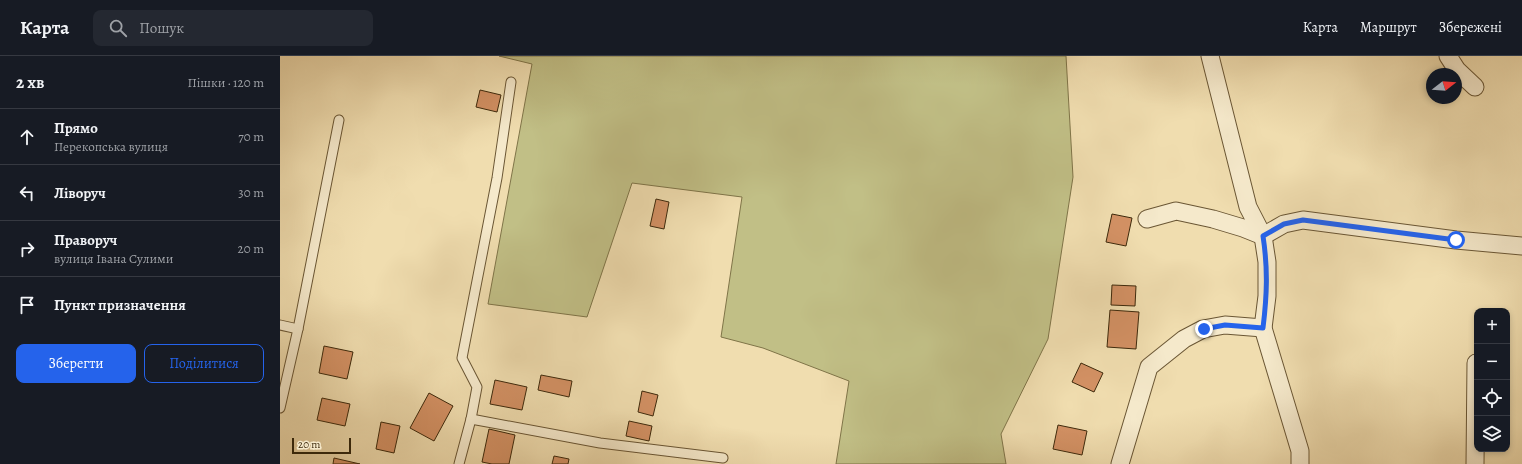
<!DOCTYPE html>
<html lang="uk">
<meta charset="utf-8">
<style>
body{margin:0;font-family:Alegreya,serif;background:#242831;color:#f1f3f6}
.controls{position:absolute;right:12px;bottom:12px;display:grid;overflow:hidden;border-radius:8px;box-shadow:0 2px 6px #0003}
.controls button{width:36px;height:36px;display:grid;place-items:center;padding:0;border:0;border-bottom:1px solid #363941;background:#171b24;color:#f1f3f6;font:20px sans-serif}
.compass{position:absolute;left:1146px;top:12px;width:36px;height:36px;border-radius:50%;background:#171b24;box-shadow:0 2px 6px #0003;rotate:73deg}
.scale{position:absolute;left:12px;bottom:10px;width:59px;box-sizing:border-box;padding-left:4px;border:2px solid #3d290b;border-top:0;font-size:11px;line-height:14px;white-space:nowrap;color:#3d290b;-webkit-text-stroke:3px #f5e9cb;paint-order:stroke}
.stop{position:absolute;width:12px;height:12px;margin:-9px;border:3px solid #2563eb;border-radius:50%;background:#fff}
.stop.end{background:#2563eb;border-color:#fff;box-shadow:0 1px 4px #0008}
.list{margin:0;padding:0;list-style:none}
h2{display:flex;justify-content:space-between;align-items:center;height:52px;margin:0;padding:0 16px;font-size:17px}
h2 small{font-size:13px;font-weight:400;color:#9ea1a6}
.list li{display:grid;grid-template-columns:26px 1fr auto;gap:12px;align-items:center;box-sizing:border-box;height:56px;padding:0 16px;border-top:1px solid #363941}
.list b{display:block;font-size:15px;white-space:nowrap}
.list p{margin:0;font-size:13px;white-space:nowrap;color:#9ea1a6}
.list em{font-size:13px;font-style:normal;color:#9ea1a6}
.actions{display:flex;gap:8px;padding:12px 16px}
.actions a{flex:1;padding:9px 0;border:1px solid #2563eb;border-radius:8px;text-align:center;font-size:14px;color:#2563eb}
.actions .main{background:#2563eb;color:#fff}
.icon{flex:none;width:22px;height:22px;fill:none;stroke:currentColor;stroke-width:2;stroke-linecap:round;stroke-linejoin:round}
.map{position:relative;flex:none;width:1242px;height:408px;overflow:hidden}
header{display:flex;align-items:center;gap:24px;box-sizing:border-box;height:56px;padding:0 20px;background:#171b24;border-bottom:1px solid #363941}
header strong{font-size:19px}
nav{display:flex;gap:22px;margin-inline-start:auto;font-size:14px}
.search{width:280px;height:36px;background:#242831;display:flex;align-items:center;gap:10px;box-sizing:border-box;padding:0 14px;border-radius:8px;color:#9ea1a6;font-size:15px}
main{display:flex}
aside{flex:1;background:#171b24}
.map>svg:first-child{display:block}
.green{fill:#c1bf86;stroke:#7f7448}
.building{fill:#d39164;stroke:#3d290b}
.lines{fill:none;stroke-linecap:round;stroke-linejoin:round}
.lane-casing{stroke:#6a5634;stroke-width:11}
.street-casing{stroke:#6a5634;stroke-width:19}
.lane{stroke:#f5e9cb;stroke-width:9}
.street{stroke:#f5e9cb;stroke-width:17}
.route{stroke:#2563eb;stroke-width:5}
</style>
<header>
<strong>Карта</strong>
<div class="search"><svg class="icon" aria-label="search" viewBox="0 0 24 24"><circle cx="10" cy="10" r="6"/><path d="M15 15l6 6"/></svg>Пошук</div>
<nav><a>Карта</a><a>Маршрут</a><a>Збережені</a></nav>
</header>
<main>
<aside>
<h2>2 хв<small>Пішки · 120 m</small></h2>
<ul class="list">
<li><svg class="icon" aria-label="ahead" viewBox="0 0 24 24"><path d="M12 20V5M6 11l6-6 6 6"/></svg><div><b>Прямо</b><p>Перекопська вулиця</p></div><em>70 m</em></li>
<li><svg class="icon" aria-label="left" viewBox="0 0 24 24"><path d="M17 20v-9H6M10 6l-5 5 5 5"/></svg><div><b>Ліворуч</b></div><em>30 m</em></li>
<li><svg class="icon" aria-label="right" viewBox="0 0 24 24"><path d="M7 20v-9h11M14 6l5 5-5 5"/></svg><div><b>Праворуч</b><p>вулиця Івана Сулими</p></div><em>20 m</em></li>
<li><svg class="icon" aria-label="arrive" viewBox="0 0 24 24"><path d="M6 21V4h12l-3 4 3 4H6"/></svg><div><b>Пункт призначення</b></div></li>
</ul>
<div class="actions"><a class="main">Зберегти</a><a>Поділитися</a></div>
</aside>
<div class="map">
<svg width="1242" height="408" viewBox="0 0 1242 408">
<rect width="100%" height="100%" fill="#f0ddaf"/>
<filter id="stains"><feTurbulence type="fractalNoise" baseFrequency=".005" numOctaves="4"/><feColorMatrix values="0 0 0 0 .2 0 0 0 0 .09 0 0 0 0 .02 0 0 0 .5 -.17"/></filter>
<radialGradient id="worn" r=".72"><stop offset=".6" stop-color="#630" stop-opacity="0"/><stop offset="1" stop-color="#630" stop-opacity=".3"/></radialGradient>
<!-- green -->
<path class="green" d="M219 0H786L793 121 768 283 721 378 726 408H556L569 325 483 292 441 281 462 141 352 127 307 261 208 248 252 8Z"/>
<!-- building -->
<g class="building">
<path d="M200 34 221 39 217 56 196 51Z"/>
<path d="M376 143 389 146 384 173 370 170Z"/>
<path d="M832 158 852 162 846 190 826 186Z"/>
<path d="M832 229 856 230 855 250 831 249Z"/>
<path d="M830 254 859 256 856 293 827 291Z"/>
<path d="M44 290 73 296 67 323 39 317Z"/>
<path d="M801 307 823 317 814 336 792 326Z"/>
<path d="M261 319 292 325 289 341 258 334Z"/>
<path d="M215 324 247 331 242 354 210 348Z"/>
<path d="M362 335 378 339 373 360 358 356Z"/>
<path d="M149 337 173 350 154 385 130 372Z"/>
<path d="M42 342 70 348 65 370 37 364Z"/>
<path d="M349 365 372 370 369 385 346 380Z"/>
<path d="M101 366 120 370 114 397 96 393Z"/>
<path d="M778 369 807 375 802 399 773 393Z"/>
<path d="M209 373 235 379 229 408H212L202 406Z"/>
<path d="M274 400 289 403 288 408H272Z"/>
<path d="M54 402 80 408H53Z"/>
</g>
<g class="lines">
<!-- lane casing -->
<g class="lane-casing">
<g id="lane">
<path d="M0 269 18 273"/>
<path d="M0 352 18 273 59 64"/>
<path d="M191 363 320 387 443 402"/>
<path d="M179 408 191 363 197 331 182 302 217 122 231 26"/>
</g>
</g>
<!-- street casing -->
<g class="street-casing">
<g id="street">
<path d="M930 0 968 151 983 180 987 206V240L983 272 1020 395V408"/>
<path d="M1168 0 1177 14 1195 31"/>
<path d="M867 163 896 155 933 163 963 172 983 180 1004 168 1023 164 1176 184 1242 190"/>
<path d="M840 408 869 311 904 283 923 273 945 269 983 272"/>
<path d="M1195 408 1196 307"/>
</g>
</g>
<!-- lane -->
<use href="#lane" class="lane"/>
<!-- street -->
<use href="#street" class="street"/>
</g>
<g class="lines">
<!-- route -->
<path class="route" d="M924 273 945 269 983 272C987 239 988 213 983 180L1004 168 1023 164 1176 184"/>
</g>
<rect width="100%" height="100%" filter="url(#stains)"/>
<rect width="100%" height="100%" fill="url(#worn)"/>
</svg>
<div class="controls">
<button>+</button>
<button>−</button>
<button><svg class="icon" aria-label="locate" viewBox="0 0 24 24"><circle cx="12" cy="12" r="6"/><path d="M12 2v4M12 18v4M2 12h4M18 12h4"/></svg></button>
<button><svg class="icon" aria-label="layers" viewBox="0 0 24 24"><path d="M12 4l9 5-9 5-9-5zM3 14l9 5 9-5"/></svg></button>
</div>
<svg class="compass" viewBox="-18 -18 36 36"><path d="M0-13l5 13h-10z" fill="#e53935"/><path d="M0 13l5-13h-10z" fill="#9ea1a6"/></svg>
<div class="scale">20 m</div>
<div class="stop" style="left:1176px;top:184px"></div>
<div class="stop end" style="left:924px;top:273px"></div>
</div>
</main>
